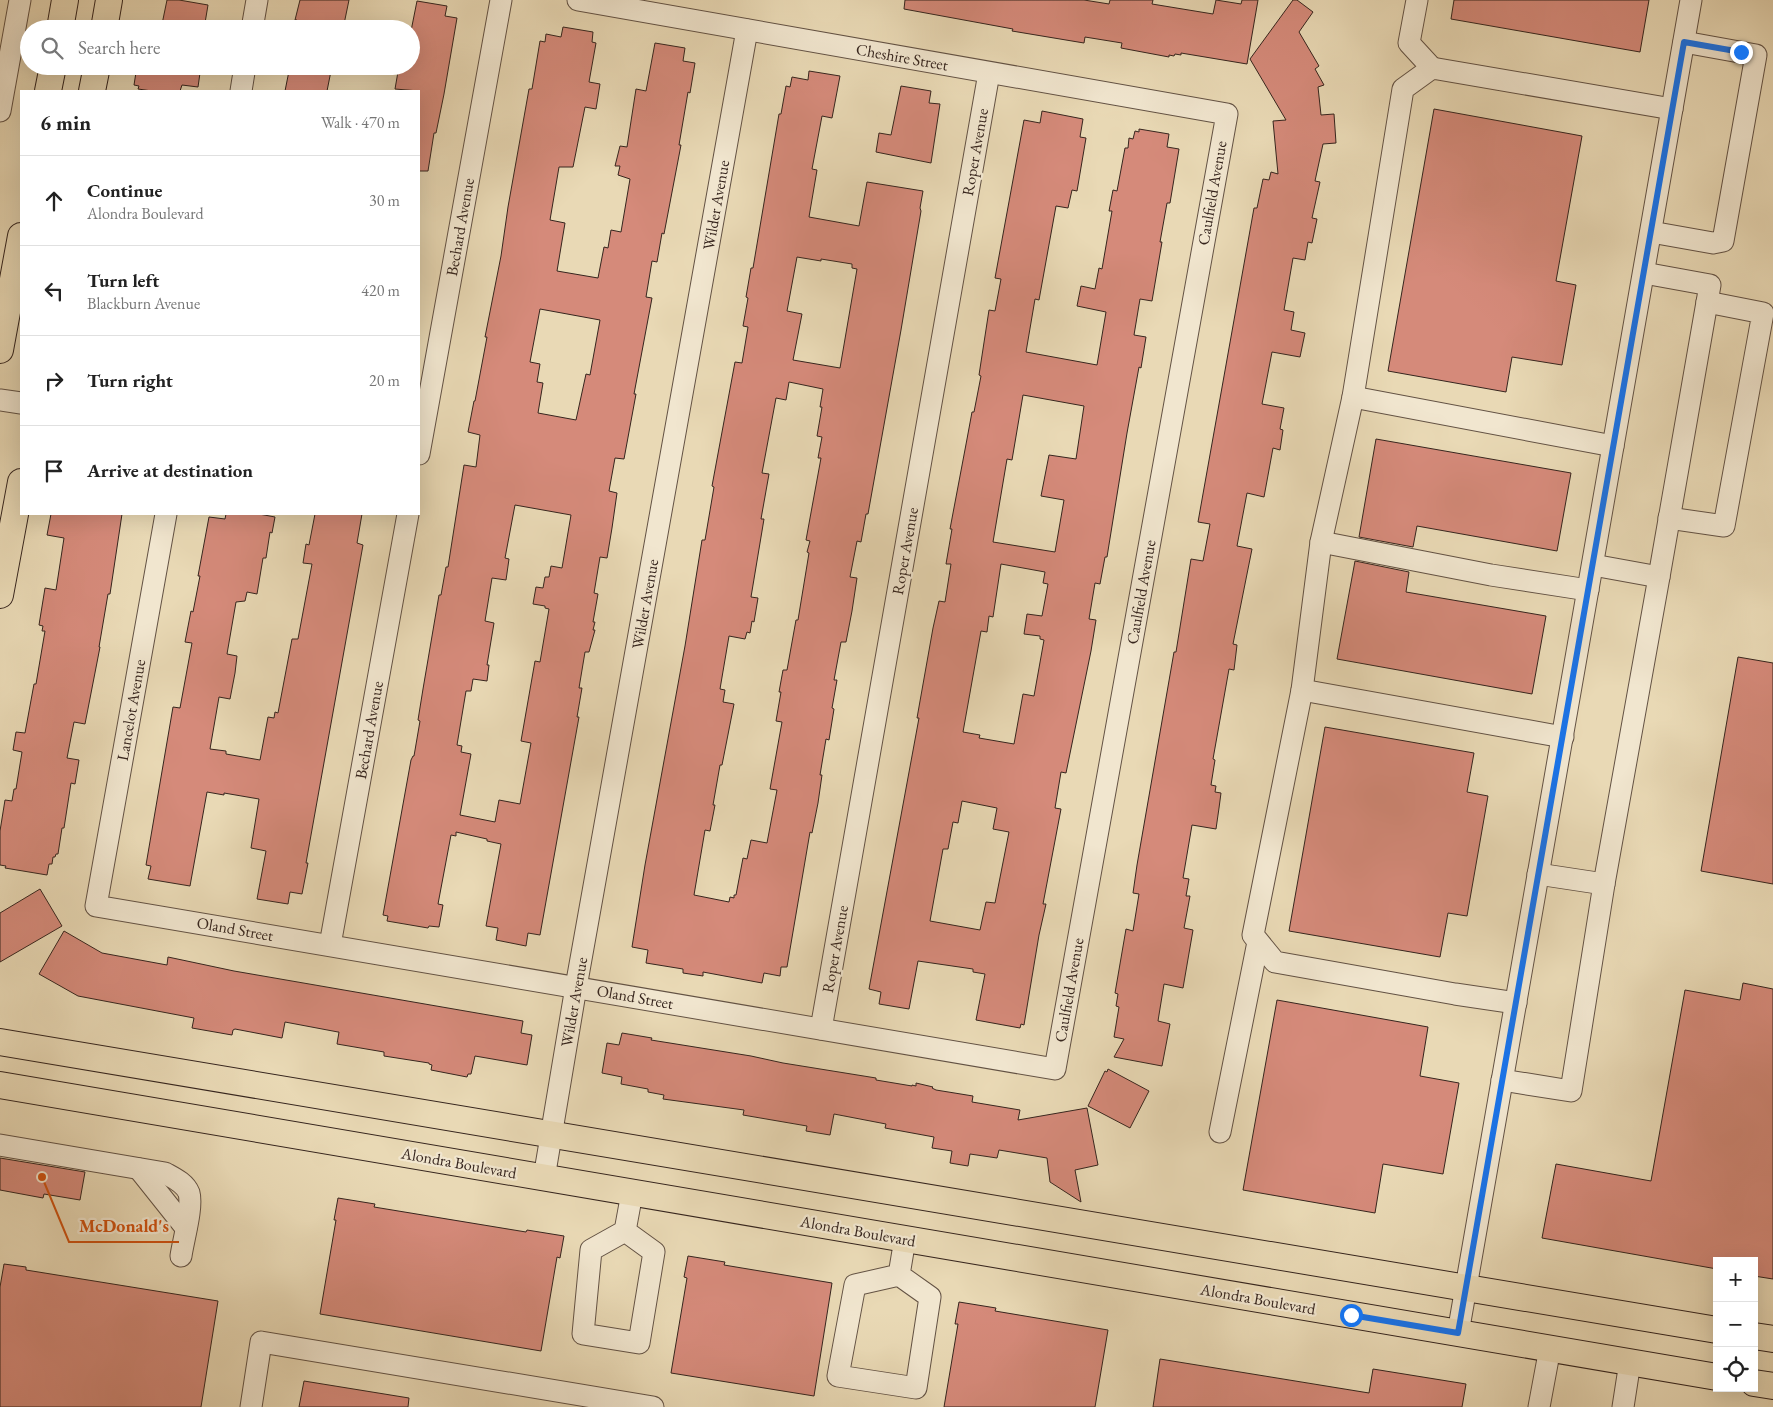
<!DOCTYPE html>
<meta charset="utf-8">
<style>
body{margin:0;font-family:"EB Garamond",serif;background:#f6f6f6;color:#222}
.controls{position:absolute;right:15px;bottom:15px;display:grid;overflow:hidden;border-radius:0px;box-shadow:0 5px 20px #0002}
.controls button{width:45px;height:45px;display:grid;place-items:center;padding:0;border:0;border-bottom:1px solid #e0e0e0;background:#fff;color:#222;font:25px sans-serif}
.stop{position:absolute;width:15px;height:15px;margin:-11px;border:4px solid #1a73e8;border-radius:50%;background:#fff}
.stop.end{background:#1a73e8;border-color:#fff;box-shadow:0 1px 5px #0008}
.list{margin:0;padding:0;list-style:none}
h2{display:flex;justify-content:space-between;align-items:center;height:65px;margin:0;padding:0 20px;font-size:21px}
h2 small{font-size:16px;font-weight:400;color:#767676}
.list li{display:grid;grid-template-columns:32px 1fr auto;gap:15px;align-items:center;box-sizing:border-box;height:90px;padding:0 20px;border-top:1px solid #e0e0e0}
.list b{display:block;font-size:19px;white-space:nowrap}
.list p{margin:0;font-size:16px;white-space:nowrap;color:#767676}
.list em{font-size:16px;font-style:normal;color:#767676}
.icon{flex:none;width:28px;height:28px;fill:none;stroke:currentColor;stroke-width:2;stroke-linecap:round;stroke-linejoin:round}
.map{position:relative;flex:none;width:1773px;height:1407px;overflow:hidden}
.search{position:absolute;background:#fff;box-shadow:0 5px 20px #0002;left:20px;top:20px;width:400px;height:55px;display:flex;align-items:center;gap:12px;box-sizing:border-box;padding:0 18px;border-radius:28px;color:#767676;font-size:19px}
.panel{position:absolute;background:#fff;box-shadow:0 5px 20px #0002;left:20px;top:90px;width:400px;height:425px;border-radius:0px}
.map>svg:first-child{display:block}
.building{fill:#d58a7a;stroke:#36251e;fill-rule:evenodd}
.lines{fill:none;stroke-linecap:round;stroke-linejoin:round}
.minor-casing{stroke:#635244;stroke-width:23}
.major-casing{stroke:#36251e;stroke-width:28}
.minor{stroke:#f1e6cf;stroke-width:21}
.major{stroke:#e9d9b5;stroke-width:26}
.route{stroke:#1a73e8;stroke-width:6}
.labels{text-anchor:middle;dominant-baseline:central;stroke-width:4.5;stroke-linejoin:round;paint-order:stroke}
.street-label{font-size:16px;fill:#36251e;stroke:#f1e6cf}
.leader{fill:none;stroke:#cd510f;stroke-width:2}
.callout-dot{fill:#cd510f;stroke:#f1e6cf;stroke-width:2}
.callout-label{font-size:18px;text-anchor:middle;font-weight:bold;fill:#cd510f;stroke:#f1e6cf;stroke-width:4.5;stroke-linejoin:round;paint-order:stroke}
</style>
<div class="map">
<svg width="1773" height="1407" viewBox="0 0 1773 1407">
<rect width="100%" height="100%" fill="#e9d9b5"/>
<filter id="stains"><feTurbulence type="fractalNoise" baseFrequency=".004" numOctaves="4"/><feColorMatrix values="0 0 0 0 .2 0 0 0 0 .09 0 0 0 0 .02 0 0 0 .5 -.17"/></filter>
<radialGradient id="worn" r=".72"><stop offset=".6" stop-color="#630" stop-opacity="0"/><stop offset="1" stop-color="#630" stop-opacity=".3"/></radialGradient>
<!-- building -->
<g class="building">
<path d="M167 0H179L208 5 204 29H161Z"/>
<path d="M300 0H349L343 29H328L296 23 297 20H295Z"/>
<path d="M905 0H1084L1109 4 1110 0H1153L1152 4 1213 14 1216 0 1241 4 1242 0H1258L1247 64 1181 53V55L1175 54 1174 56 1169 55V57L1121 48 1122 43 1085 37 1084 43 1012 31 1013 29 904 9Z"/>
<path d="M1293 0H1297L1313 12 1299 32 1319 66 1315 69 1324 85 1318 87 1321 115 1334 114 1336 143 1323 144 1315 181 1320 182 1312 218 1317 219 1312 243 1308 242 1305 260 1293 258 1284 310 1294 312 1291 330 1305 333 1300 357 1272 352 1262 404 1284 408 1280 429 1283 430 1280 450 1273 448 1264 497 1247 493 1237 546 1252 549 1233 644 1237 645 1234 670 1229 669 1213 759 1215 760 1211 785 1216 786 1215 792 1221 793 1219 808 1216 829 1192 825 1183 878 1189 879 1186 896H1190L1184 928 1193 930 1183 988 1164 984 1158 1021 1170 1024 1162 1066 1114 1057 1124 1039 1114 1037 1119 1007 1116 1006 1118 994 1115 993 1126 929 1133 931 1139 894 1133 893 1137 865 1174 652H1176L1191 559 1203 561 1210 524 1198 522 1254 208H1257L1263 179 1269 180 1271 172 1278 174 1273 121 1286 120 1250 59Z"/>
<path d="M1454 0H1649L1640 52 1451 19Z"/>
<path d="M417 1 447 6 445 16 457 18 444 94 436 133H434L428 171H419V91L395 89 399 66H411V31Z"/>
<path d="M563 27 593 32 592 42 596 43 589 82 600 84 596 109 585 107 573 167H559L550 220 565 223 557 271 598 278 604 247 608 248 611 230 621 232 630 179 618 175 620 166H615L620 146 627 147 636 89 646 91 655 43 685 48 683 61 695 63 690 93 688 92 679 145H681L664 234 662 233 657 262 652 261 646 297 652 298 634 394H636L624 459 615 458 609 491 617 493 612 528 607 558 600 557 594 593 598 594 593 622H595L593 630H595L589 652H585L579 688H582L577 717H579L540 935 528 933 526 946 496 940 498 928 486 926 501 844 487 841V839L456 832V836L451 835 438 904 443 905 439 927 429 926 428 928 387 921 388 916 383 915 411 760 413 756H414L420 721 418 720 423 689 439 595H441L446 567H448L464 465 476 467 480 435 468 432 474 401H475L487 337H485L501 256 508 207 529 89H532L540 41 545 42 546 34 561 37ZM540 309 600 320 590 375 586 374 576 420 538 413 543 383 537 382 540 364 530 362ZM515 505 571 515 562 568 551 566 549 577H545L543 588 536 587 533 604 545 606V608L549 609 540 662 535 661 521 741 531 743 520 804 499 800 495 822 460 815 471 754 461 752 462 746 457 745 466 691H471L473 679 487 681 489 665H487L494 623 485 621 492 578 506 580 509 559 505 558Z"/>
<path d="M137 66H201L198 87 182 85 180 91H152L138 89 139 86 134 85Z"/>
<path d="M290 66H332L327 91H285Z"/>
<path d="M809 71 840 76 832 118 822 116 812 169 817 170 809 217 859 226 867 182 923 191 920 208 921 211 901 330 868 514H866L861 542 857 541 850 577 857 578 852 611 846 642H841L834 680H837L832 708 834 709 829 740 826 739 820 775H822L818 803 812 833 810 832 787 967H781L780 976 764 973 762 983 703 972V976L683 973V969L646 963 648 950 632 947 645 865 685 646 702 540H705L714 487 712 486 735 362 742 363 748 327 743 326 748 298 746 297 751 268H753L779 114H781L786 86 790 87 792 77 808 80ZM797 257 821 261V259L852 264V268L857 269 840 368 793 360 802 314 787 311ZM789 382 823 389 820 407H822L817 436 822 437 818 458H821L806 540 810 541 807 552 809 553 798 620H796L787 670H783L779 692H781L776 721 782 722 770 789 777 790 767 843 751 840 747 859 743 858 736 895H734V898L730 897 729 902 694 895 705 830 710 831 715 805H713L720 765H722L734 704 723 702 725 690 720 689 729 636 745 639 747 632 750 633 752 621 754 622 758 598 751 597 764 519H761L769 474 762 473 776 398 786 400Z"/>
<path d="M901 86 931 91 929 103 940 104 931 163 876 152 879 133 891 135Z"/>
<path d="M1434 109 1582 136 1556 281 1576 285 1562 365 1512 357 1506 392 1388 371Z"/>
<path d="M1042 111 1083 119 1080 137 1086 138 1077 191 1072 190 1068 208 1056 206 1039 300 1035 299 1026 352 1097 365 1106 312 1077 306 1081 286 1095 289 1099 268 1102 269 1112 211H1109L1113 190 1117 191 1125 148H1128L1129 138 1133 139 1135 131 1139 132V129L1169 134 1167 147 1179 149 1170 203H1167L1160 242H1162L1152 301 1140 299 1134 335 1146 337 1141 368 1139 367 1127 433 1107 557H1105L1100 584 1095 583 1089 619 1096 620 1091 651 1066 773 1061 772 1055 808 1061 809 1043 904H1046L1039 935 1024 1025 1021 1024 1020 1028 976 1020 985 974 973 972V969L918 961 909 1009 879 1004 881 992 869 989 919 718H917L933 628 939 601 945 602 951 564H946L952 529H950L967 439 972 412H974L981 376 979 375 989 310 995 311 1001 279 995 278 1024 120 1040 123ZM1023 395 1084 406 1076 459 1049 455 1041 496 1064 500 1055 552 993 542 1007 459 1012 460ZM1001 564 1045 572 1043 583 1048 584 1042 616 1027 614 1024 634 1040 636V639L1044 640 1034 696 1023 694 1014 744 979 738 980 735 963 732 981 631 987 632 989 616 993 617ZM962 801 997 808 993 829 1009 832 995 903 986 902 980 930 930 921 943 849H948L953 822 958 823Z"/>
<path d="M1376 439 1571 473 1557 551 1417 526 1413 547 1359 537Z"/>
<path d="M51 514H122L110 594H108L99 647H100L85 724 74 722 67 758 79 760 75 784 71 783 64 828H62L58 854H56L55 857H53L52 864H49L47 875 5 868 6 866 0 865V831L5 800 12 801 14 789H16L22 752 13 750 16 732 25 733 34 684H36L45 631H42L43 626 39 625 45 588 56 590 64 538 47 535Z"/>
<path d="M226 514H259L275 517 272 533 270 532 266 558H263L257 594 247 592 245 601 236 602 227 654 237 656 235 673 230 699 219 697 210 749 226 751V754L260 760 268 717 274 718 275 712 278 713 292 639H298L312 564 303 563 306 544 309 545 315 514H362L357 543 363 545 306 863H308L302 894 290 892 288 904 257 899 266 851 251 848 259 799 224 793V795L207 792 190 886 148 879 151 866 146 865 173 707 180 708 192 643 185 642 191 611 193 612 200 576H198L209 517 225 519Z"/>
<path d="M1355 561 1409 572 1406 592 1546 616 1532 694 1337 659Z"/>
<path d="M1738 657 1773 663V884L1701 871Z"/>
<path d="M1325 727 1474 753 1467 792 1488 796 1467 916 1448 913 1440 957 1289 931Z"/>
<path d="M40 889 62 926 0 962V913Z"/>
<path d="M64 931 102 953 167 965 168 957 234 971 523 1021 521 1033 532 1035 527 1065 475 1056 471 1074H468L467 1077 431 1070 432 1065 429 1064V1063L384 1056V1052L337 1044 339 1032H338L285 1022 282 1038 235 1029 233 1030 232 1035 192 1028 194 1018 78 996 39 974Z"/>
<path d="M1743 983 1773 989V1279L1754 1276V1261H1717V1269L1542 1238 1556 1164 1651 1181 1685 990 1740 1000Z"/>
<path d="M1277 1000 1428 1027 1420 1076 1459 1083 1443 1174 1383 1164 1375 1213 1243 1190Z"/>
<path d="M622 1033 652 1038 651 1040 751 1056 783 1063 876 1078V1080L912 1086V1085L916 1086V1083L933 1087 932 1088 936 1090 973 1096 972 1102 1020 1110 1018 1120 1087 1108 1098 1165 1075 1170 1081 1202 1050 1182 1047 1158 999 1150 997 1158 970 1154 968 1166 950 1163 952 1151 932 1148 934 1137 885 1128 886 1124 834 1114 830 1135 806 1131 807 1126 743 1115 744 1110 663 1099 664 1095 648 1092V1089L621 1084 622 1077 602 1073 607 1043 619 1045Z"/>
<path d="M1108 1069 1149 1091 1130 1128 1088 1106 1105 1071 1107 1072Z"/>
<path d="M0 1158 85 1172 80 1200 44 1194 43 1198 0 1190Z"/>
<path d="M338 1198 375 1204 374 1207 526 1232 527 1230 564 1236 560 1258 557 1257 541 1351 320 1314 336 1220H334Z"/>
<path d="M688 1256 725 1262 724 1265 832 1283 814 1396 671 1373 687 1278 684 1277Z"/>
<path d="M4 1264 26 1267V1270L218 1301 201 1407H0V1287Z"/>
<path d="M959 1302 996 1308 995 1311 1108 1330 1095 1407H944L958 1324H955Z"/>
<path d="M1160 1359 1369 1393 1373 1369 1466 1384 1462 1407H1153Z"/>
<path d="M304 1381 409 1398 408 1407H299Z"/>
</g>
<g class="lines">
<!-- minor casing -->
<g class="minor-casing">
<g id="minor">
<path d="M1417 0 1409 43 1432 68"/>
<path d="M252 29 257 0"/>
<path d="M241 91 245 66"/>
<path d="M0 111 20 0"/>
<path d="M1651 232 1713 243 1723 241 1756 55 1684 42"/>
<path d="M1644 273 1710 285 1659 577"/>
<path d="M1353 397 1613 446"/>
<path d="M0 400 21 403"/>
<path d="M419 454 501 0"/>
<path d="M166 514 96 906 1055 1069 1227 114 578 0"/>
<path d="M1669 518 1724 526 1763 313 1707 302"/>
<path d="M1321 542 1491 575 1588 590"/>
<path d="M1593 565 1659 577 1604 884"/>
<path d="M1302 690 1563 737"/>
<path d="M330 945 408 514"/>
<path d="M1516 1003 1455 994 1275 962 1253 935 1302 690 1321 542 1353 397 1403 89 1432 68 1672 109"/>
<path d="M821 1029 989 73"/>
<path d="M1502 1080 1571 1091 1604 884 1538 874"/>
<path d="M1220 1132 1258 942"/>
<path d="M0 1145 165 1173C174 1178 185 1183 189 1193 193 1207 183 1241 181 1256"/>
<path d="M139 1169 186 1228"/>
<path d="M544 1178 576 987 747 30"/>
<path d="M625 1231 654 1252 639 1343 583 1334 591 1250 625 1231 632 1193"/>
<path d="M899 1275 930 1297 916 1388 838 1376 855 1285 899 1275 905 1239"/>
<path d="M1458 1333 1691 0"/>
<path d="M251 1407 261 1342 653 1407"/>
<path d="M1539 1407 1550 1348"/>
<path d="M1623 1407 1630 1362"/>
</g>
</g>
<!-- major casing -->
<g class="major-casing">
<g id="major">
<path d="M60 29 65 0"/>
<path d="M104 29 109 0"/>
<path d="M48 91 53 66"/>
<path d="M92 91 97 66"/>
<path d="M0 350 21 236"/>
<path d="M0 595 21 482"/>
<path d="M0 1042 1717 1330"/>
<path d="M0 1085 1717 1377"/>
<path d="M1754 1336 1773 1339"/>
<path d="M1754 1383 1773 1386"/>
</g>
</g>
<!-- minor -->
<use href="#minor" class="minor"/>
<!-- major -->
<use href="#major" class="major"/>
</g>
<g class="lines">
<!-- route -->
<path class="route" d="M1351 1315 1458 1333 1684 42 1741 52"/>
</g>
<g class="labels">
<!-- street labels -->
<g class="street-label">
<text transform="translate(902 57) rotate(10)">Cheshire Street</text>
<text transform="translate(975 152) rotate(-80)">Roper Avenue</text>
<text transform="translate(1212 193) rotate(-80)">Caulfield Avenue</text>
<text transform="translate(716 205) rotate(-80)">Wilder Avenue</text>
<text transform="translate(460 227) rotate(-80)">Bechard Avenue</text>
<text transform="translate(905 551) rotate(-80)">Roper Avenue</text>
<text transform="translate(1141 592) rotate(-80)">Caulfield Avenue</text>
<text transform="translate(645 604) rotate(-80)">Wilder Avenue</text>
<text transform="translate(131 710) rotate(-80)">Lancelot Avenue</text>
<text transform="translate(369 730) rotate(-80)">Bechard Avenue</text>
<text transform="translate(235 929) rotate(10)">Oland Street</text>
<text transform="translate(835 949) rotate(-80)">Roper Avenue</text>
<text transform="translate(1069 990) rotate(-80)">Caulfield Avenue</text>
<text transform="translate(635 997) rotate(10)">Oland Street</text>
<text transform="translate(574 1002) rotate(-80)">Wilder Avenue</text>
<text transform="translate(459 1163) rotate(10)">Alondra Boulevard</text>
<text transform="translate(858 1231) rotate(10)">Alondra Boulevard</text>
<text transform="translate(1258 1299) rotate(10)">Alondra Boulevard</text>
</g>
</g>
<!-- callouts -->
<path class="leader" d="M42 1177L69 1242H179"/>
<circle class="callout-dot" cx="42" cy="1177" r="5"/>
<g class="callout-label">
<text x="124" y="1232">McDonald's</text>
</g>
<rect width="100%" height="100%" filter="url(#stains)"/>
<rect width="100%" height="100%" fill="url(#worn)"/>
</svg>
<div class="controls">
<button>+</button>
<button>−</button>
<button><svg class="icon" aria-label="locate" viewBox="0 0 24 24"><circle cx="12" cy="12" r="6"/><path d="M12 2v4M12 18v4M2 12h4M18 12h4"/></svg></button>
</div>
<div class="stop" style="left:1351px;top:1315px"></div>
<div class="stop end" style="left:1741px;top:52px"></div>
<div class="search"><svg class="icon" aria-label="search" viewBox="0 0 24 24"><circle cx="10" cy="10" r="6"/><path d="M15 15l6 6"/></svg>Search here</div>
<section class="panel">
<h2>6 min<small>Walk · 470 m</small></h2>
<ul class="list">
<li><svg class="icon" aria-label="ahead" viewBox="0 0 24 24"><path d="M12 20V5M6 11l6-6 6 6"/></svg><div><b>Continue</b><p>Alondra Boulevard</p></div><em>30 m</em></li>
<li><svg class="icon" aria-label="left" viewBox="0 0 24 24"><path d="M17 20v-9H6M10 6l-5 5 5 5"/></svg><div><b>Turn left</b><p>Blackburn Avenue</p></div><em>420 m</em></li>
<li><svg class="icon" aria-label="right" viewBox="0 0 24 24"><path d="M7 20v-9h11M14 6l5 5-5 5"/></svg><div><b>Turn right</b></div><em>20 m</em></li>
<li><svg class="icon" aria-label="arrive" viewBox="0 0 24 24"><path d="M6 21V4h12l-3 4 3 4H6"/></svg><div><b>Arrive at destination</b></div></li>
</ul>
</section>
</div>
